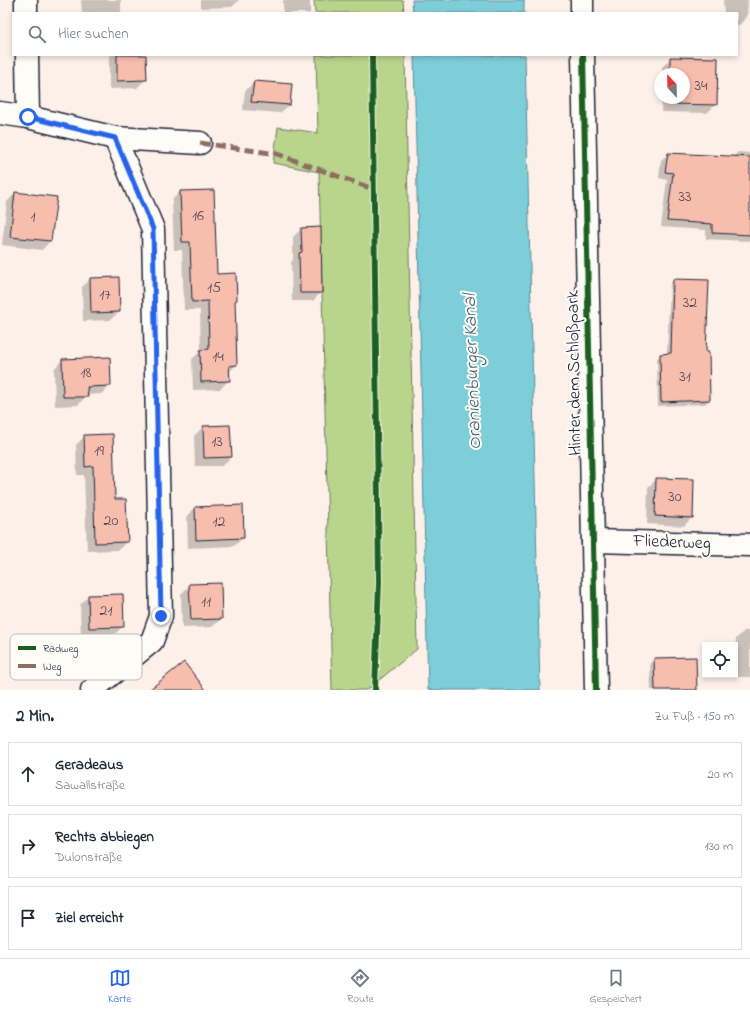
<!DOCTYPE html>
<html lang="de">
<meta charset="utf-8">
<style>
body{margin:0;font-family:"Indie Flower",sans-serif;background:#f2f2f3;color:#1f2937}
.controls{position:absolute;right:12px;bottom:12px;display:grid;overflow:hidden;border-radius:0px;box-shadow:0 2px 6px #0003}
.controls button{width:36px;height:36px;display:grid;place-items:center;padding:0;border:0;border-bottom:1px solid #e0e1e3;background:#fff;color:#1f2937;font:20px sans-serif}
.compass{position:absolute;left:654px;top:68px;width:36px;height:36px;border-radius:50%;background:#fff;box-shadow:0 2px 6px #0003;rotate:338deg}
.stop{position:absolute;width:12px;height:12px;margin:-9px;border:3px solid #2563eb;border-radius:50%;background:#fff}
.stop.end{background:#2563eb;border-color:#fff;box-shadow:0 1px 4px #0008}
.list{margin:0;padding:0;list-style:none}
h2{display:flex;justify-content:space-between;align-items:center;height:52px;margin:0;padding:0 16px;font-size:17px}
h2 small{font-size:13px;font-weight:400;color:#747a83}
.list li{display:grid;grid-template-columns:26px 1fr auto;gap:12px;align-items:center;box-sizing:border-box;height:64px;margin:0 8px 8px;padding:0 8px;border:1px solid #e0e1e3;border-radius:0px}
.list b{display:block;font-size:15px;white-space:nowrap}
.list p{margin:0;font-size:13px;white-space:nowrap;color:#747a83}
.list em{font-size:13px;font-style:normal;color:#747a83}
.icon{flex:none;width:22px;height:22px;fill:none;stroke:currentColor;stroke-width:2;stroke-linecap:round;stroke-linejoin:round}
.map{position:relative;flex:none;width:750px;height:690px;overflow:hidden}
.search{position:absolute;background:#fff;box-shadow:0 2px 6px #0003;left:12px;right:12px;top:12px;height:44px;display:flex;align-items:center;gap:10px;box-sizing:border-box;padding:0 14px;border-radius:0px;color:#747a83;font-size:15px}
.sheet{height:268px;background:#fff}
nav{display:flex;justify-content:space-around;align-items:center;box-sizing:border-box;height:56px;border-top:1px solid #e0e1e3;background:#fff;font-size:11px;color:#747a83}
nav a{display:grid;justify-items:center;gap:2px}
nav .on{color:#2563eb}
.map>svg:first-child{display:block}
.green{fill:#b9d48b;stroke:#6e7b63}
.water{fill:#7eceda;stroke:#59899a}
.shadow{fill:#0003}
.building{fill:#f7beae;stroke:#22223b}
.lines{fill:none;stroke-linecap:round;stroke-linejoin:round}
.minor-casing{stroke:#22223b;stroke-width:25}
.minor{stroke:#fdfcf7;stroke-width:22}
.quiet{stroke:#8d6e63;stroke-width:5;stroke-dasharray:10 5;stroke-linecap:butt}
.cycleway-casing{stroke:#fdfcf7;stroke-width:8}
.cycleway{stroke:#1b5e20;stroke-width:6}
.route{stroke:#2563eb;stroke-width:5}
.labels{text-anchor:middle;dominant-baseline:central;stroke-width:4;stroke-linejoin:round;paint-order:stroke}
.number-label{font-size:16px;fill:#574958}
.street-label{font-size:18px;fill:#22223b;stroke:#fdfcf7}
.water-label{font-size:19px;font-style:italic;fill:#425e73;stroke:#fdfcf7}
.key{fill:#fdfcf7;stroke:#bbbbbf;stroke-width:1}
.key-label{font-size:11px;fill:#22223b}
</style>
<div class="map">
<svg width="750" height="690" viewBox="0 0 750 690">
<rect width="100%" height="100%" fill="#fcf0e8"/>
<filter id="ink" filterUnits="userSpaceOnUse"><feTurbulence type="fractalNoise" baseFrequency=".025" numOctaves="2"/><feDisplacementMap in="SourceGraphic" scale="8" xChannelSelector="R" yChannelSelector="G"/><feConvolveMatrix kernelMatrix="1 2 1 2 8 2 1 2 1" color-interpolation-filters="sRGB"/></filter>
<g filter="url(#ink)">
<!-- green -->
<g class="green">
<path d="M314 0H403L404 13H315Z"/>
<path d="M316 55H405L417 649 367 690H332L319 172 273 163 278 127 318 133Z"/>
</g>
<!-- water -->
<g class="water">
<path d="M412 0H524V13H413Z"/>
<path d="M414 55H525L540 690H428Z"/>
</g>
<!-- shadow -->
<g class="shadow">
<path d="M81 0H121V12L82 13Z"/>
<path d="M201 0H239L232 7 201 8Z"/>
<rect x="283" y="0" width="27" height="13"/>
<path d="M723 0H748L747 17 739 25H737V13H724Z"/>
<path d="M109 55H145L146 79 137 88 109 89Z"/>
<path d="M671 58 716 104 707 113 661 112 662 98H684V74H662V67Z"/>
<path d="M254 82 289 105 280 113 243 110 245 91Z"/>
<path d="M738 152 750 153V239L748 241 706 239V230L661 227 667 180 659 178 661 160 668 154 733 157Z"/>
<path d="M180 192 216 275 236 300 234 302 236 365 229 372V380L220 389 193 390 192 359 201 351 200 310H184L182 250H174L172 200Z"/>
<path d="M15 193 56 198 50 241 42 250 2 245 7 202Z"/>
<path d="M301 229 321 292 313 301H292L291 262 293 260V237Z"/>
<path d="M90 279 119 312 110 320 83 321 82 287Z"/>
<path d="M674 280 705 353 709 400 705 404 658 406 657 359 661 354H667L670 284Z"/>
<path d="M62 360 110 386 101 394 87 395 78 405 55 406 54 369Z"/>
<path d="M229 426 231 457 222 466H195L194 436 203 427Z"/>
<path d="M85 436 114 500 127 541 118 550 87 551 84 475H77L76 445Z"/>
<path d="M657 479 692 517 684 526 647 524 648 487Z"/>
<path d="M195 508 243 538 234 546 188 548 187 516Z"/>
<path d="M190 585 221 619 212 627 182 628 181 594Z"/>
<path d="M88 596 123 626 114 635 81 636 80 605Z"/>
<path d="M744 631H750V677H734L736 639Z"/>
<path d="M654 659 696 690H651L650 663Z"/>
</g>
<!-- building -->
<g class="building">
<path d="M117 55H146L147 80 117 81Z"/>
<path d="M670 57 718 58 717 105 670 104V98H684V74H670Z"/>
<path d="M254 81 292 84 290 105 251 102Z"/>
<path d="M668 153 750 157V235L712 233V224L667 221 673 173 665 172Z"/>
<path d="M214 190 217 274 236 273 237 300 235 301 237 365 229 366 230 381 201 382 200 350 209 349 208 301 192 302 190 242H182L180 191Z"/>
<path d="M15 192 57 197 51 241 10 237Z"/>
<path d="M321 227 322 293H300L299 253 302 252 301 228Z"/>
<path d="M119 277 120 312 91 313 90 278Z"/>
<path d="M673 279 709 280 706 352H709L710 400 661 402 660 354 671 353Z"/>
<path d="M110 357 111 386 87 387 88 397H63L62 359Z"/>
<path d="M230 425 232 457 204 458 203 426Z"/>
<path d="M113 434 115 499H126L128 542 95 543 93 466 85 467 84 435Z"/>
<path d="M656 478 694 479 693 518 655 516Z"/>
<path d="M243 505 244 538 196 540 195 507Z"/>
<path d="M221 583 222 619 191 620 189 584Z"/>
<path d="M123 594 124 627 89 628 88 595Z"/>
<path d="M696 657 697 690H655L654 658Z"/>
<path d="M184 662 206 690H149Z"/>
</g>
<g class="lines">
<!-- minor casing -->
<g class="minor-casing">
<g id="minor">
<path d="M26 0V13"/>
<path d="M582 0V13"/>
<path d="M27 55 28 117"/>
<path d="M583 55 596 690"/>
<path d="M0 113 28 117 115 138 200 143"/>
<path d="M593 541 750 545"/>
<path d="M92 690 152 641 161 616 153 229 115 138"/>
</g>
</g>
<!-- minor -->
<use href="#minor" class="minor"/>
<!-- quiet -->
<path class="quiet" d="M200 143 277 154 373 189"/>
<!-- cycleway casing -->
<g class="cycleway-casing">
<g id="cycleway">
<path d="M372 55 379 582 375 690"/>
<path d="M583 55 596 690"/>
</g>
</g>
<!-- cycleway -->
<use href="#cycleway" class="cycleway"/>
</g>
</g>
<g class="lines" filter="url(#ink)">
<!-- route -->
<path class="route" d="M28 117 115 138 153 229 161 616"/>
</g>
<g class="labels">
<!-- number labels -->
<g class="number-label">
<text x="701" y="86">34</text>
<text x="685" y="197">33</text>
<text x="198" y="216">16</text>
<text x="33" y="217">1</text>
<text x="214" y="288">15</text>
<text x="105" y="295">17</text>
<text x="690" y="303">32</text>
<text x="218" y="357">14</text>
<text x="86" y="373">18</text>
<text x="685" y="377">31</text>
<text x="217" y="442">13</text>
<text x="99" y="451">19</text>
<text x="675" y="497">30</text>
<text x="111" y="521">20</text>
<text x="219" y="522">12</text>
<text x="206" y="602">11</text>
<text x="106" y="611">21</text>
</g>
<!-- street labels -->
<g class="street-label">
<text transform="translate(575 373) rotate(-91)">Hinter dem Schloßpark</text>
<text transform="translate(672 543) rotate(2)">Fliederweg</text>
</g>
<!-- water labels -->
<g class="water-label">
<text transform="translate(473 372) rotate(-92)">Oranienburger Kanal</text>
</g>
</g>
<!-- legend -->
<rect x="10" y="634" width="132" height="46" rx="6" class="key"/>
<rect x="18" y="646" width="18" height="4" fill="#1b5e20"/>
<rect x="18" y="664" width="18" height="4" fill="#8d6e63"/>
<g class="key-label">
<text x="43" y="652">Radweg</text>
<text x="43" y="670">Weg</text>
</g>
</svg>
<div class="controls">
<button><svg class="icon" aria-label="locate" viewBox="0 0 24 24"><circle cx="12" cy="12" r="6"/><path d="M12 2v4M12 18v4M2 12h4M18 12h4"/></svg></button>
</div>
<svg class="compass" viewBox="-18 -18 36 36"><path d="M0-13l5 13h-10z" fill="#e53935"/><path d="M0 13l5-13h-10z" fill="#747a83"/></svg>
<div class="stop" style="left:28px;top:117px"></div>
<div class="stop end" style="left:161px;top:616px"></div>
<div class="search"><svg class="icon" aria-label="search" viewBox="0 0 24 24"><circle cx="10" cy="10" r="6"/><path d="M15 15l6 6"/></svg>Hier suchen</div>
</div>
<section class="sheet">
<h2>2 Min.<small>Zu Fuß · 150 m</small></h2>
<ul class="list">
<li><svg class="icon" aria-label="ahead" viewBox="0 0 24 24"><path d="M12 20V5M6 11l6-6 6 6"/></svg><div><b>Geradeaus</b><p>Sawallstraße</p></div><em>20 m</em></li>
<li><svg class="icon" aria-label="right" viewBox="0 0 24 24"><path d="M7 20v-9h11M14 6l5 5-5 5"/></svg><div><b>Rechts abbiegen</b><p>Dulonstraße</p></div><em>130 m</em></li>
<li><svg class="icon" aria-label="arrive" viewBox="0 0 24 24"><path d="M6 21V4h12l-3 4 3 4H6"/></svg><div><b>Ziel erreicht</b></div></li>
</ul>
</section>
<nav>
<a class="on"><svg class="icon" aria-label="map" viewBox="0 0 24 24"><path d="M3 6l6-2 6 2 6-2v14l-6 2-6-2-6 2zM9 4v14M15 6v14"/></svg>Karte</a>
<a><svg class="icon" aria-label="directions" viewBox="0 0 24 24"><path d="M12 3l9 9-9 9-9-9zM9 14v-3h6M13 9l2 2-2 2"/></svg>Route</a>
<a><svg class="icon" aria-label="saved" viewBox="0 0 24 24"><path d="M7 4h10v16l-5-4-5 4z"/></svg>Gespeichert</a>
</nav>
